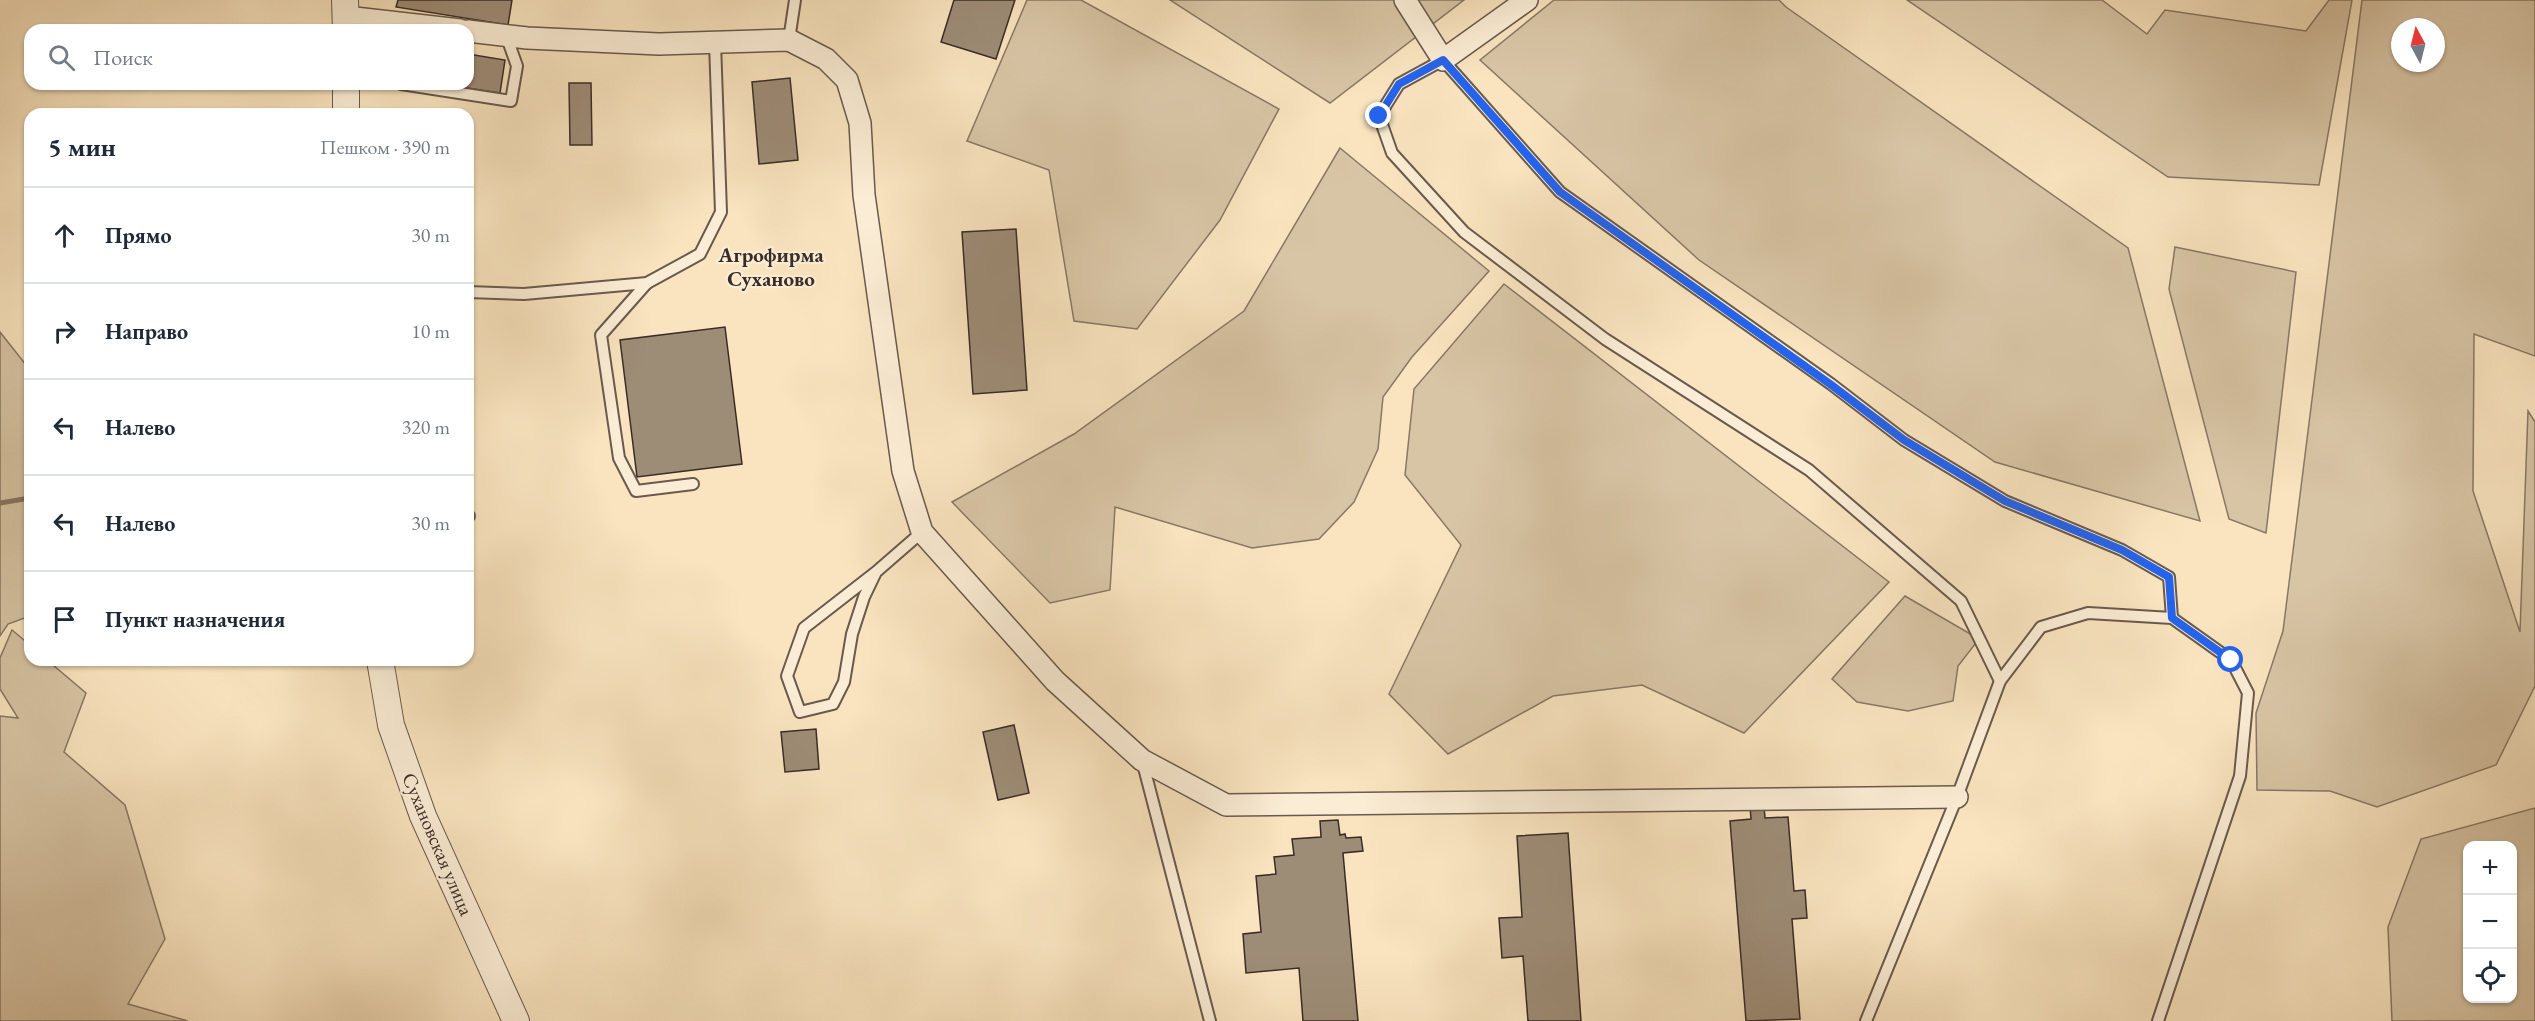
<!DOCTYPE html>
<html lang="ru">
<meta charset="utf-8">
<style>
body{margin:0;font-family:"EB Garamond",serif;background:#f2f2f3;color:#1f2937}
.controls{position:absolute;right:18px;bottom:18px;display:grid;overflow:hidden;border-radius:12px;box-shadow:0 2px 4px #0004}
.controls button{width:54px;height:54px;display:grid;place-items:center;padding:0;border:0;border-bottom:2px solid #e0e1e3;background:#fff;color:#1f2937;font:30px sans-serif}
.compass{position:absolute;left:2391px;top:18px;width:54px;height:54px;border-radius:50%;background:#fff;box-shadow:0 2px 4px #0004;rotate:353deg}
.stop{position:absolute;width:18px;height:18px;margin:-14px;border:4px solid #2563eb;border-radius:50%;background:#fff}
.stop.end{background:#2563eb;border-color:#fff;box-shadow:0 2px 6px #0008}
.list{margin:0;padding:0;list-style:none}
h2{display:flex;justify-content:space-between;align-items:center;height:78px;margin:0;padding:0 24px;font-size:26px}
h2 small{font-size:20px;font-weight:400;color:#747a83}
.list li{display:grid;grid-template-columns:39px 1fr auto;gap:18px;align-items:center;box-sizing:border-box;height:96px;padding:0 24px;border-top:2px solid #e0e1e3}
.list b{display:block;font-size:22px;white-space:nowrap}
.list em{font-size:20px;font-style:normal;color:#747a83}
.icon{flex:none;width:33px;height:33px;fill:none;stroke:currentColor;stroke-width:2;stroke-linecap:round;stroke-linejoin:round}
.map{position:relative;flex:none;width:2535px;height:1021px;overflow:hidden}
.search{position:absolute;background:#fff;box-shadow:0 2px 4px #0004;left:24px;top:24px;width:450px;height:66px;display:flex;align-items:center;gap:15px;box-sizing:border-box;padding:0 21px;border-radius:18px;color:#747a83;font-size:22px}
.panel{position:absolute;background:#fff;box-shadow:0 2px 4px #0004;left:24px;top:108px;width:450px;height:558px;border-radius:18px}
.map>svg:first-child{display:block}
.green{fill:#d8c5a5;stroke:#887866;stroke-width:1.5;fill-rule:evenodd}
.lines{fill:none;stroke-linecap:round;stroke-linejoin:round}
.stream{stroke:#857563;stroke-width:5}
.building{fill:#9d8c76;stroke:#392c27;stroke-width:1.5}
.service-casing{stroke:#695a4d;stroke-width:14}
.minor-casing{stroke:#695a4d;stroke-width:24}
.tertiary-casing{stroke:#695a4d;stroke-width:28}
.service{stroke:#fbedd5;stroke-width:10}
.minor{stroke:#fbedd5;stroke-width:21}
.tertiary{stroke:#fbedd5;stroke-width:26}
.route{stroke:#2563eb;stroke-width:8}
.labels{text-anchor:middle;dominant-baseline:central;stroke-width:4.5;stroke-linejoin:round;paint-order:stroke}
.street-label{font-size:20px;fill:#392c27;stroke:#fbedd5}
.neighbourhood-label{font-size:21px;font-weight:bold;fill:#392c27;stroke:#fbedd5}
</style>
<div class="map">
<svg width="2535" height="1021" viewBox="0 0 2535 1021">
<rect width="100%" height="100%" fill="#f9e4bf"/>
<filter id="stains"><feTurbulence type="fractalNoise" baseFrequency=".00333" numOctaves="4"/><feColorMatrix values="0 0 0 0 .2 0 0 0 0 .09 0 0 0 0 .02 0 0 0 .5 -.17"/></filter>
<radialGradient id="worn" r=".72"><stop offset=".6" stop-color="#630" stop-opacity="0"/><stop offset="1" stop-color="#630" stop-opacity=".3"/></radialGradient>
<!-- green -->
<g class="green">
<path d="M1027 0H1081L1279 109 1220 220 1137 329 1074 321 1049 170 967 141Z"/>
<path d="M1170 0H1464L1330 103Z"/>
<path d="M1554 0H1779L1786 7 2128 248 2200 521 1995 462 1699 260 1480 60Z"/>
<path d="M1907 0H2102L2147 34 2165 10 2306 31 2329 0H2352L2319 185 2168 177Z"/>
<path d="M2362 0H2535V356L2474 334 2473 491 2520 632 2528 411 2535 422V686L2496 765 2377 807 2330 791 2257 790 2256 713 2283 631ZM2400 27H2436V63H2400Z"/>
<path d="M1340 148 1489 271 1412 357 1383 397 1378 449 1354 502 1319 539 1252 548 1115 507 1110 590 1050 603 952 502 1074 434 1244 311Z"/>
<path d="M2175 247 2296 272 2266 533 2229 519 2169 289Z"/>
<path d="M1504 284 1889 582 1744 733 1642 685 1553 696 1448 754 1389 694 1461 545 1405 475 1414 389Z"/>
<path d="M0 332 30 370V616L8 624 0 636Z"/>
<path d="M1905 596 1979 639 1958 666 1953 701 1908 711 1857 702 1832 679Z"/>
<path d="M12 630 30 645V660H47L86 693 64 752 125 805 165 939 128 1004 188 1021H0V716L18 718 0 689V658Z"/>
<path d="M2535 808V1021H2392L2388 927 2421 839ZM2468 846H2512V998H2468Z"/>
</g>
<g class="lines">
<!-- stream -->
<path class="stream" d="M0 503 30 498"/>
</g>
<!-- building -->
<g class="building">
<path d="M398 0H512L508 25 396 7Z"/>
<path d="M954 0H1015L996 59 941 42Z"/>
<path d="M468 54 505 60 500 93 439 84H468Z"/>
<path d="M790 78 798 160 759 164 752 82Z"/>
<path d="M569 83H591L592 145H570Z"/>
<path d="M1016 229 1027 390 973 394 962 232Z"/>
<path d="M725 327 742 464 637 477 620 340Z"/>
<path d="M1014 725 1029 793 998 800 983 732Z"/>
<path d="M816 729 819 769 785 772 781 732Z"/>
<path d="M1764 806 1765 818 1788 817 1794 891 1805 890 1807 918 1792 919 1800 1019 1746 1021 1730 821 1751 819 1750 807Z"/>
<path d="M1338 820 1340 835 1345 834 1346 838 1361 837 1363 851 1343 853 1358 1021H1303L1299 968 1246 973 1243 934 1261 932 1256 876 1276 874 1274 857 1294 855 1292 839 1321 837 1320 821Z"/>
<path d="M1568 833 1581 1021H1528L1523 956 1502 958 1499 918 1522 917 1517 836Z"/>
</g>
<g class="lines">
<!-- service casing -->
<g class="service-casing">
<g id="service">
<path d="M789 40 795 0"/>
<path d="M401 84 511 101 517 66 506 35"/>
<path d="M647 283 601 335 619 458 636 491 693 484"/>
<path d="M468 292 524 294 647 283 700 254 721 212 715 43"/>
<path d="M468 516H469"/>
<path d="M876 572 864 597 852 634 844 682 833 704 800 712 787 676 804 628 876 572 922 532"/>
<path d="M2000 681 1961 601 1809 470 1605 339 1464 232 1392 153 1379 116 1399 84 1443 60 1560 192 1831 384 1904 440 2005 501 2122 550 2169 577 2172 618"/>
<path d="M1142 760 1210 1021"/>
<path d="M1866 1021 1957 797 2000 681 2041 627 2088 613 2172 618 2231 660 2248 693 2240 776 2158 1021"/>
</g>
</g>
<!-- minor casing -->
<g class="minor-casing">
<g id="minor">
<path d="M1405 0 1443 60 1527 0"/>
<path d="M346 17 460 30"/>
<path d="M468 31 527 38 659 44 789 40 826 59 847 80 860 123 864 195 903 471 922 532 1055 681 1142 760 1226 805 1957 797"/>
</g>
</g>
<!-- tertiary casing -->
<g class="tertiary-casing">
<g id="tertiary">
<path d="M345 0 346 30"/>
<path d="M346 84V114"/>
<path d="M380 660 391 725 423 816 516 1021"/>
</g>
</g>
<!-- service -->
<use href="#service" class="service"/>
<!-- minor -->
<use href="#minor" class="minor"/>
<!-- tertiary -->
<use href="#tertiary" class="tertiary"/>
</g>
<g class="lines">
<!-- route -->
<path class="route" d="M1379 116 1399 84 1443 60 1560 192 1830 384 1904 440 2005 501 2122 550 2169 577 2172 618 2231 660"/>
</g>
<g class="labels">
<!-- street labels -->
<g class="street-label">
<text transform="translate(438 844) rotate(67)">Сухановская улица</text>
</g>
<!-- neighbourhood labels -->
<g class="neighbourhood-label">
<text x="771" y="254">Агрофирма<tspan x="771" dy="24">Суханово</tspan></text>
</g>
</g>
<rect width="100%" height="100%" filter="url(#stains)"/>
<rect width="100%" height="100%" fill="url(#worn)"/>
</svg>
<div class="controls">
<button>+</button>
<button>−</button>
<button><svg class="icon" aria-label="locate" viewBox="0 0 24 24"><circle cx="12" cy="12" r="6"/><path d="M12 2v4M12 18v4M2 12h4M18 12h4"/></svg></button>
</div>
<svg class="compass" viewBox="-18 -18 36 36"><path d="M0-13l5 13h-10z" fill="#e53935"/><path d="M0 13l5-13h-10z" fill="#747a83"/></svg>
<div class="stop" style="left:2231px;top:660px"></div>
<div class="stop end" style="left:1379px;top:116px"></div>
<div class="search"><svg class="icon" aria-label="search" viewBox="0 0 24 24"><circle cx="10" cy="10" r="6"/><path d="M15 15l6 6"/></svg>Поиск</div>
<section class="panel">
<h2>5 мин<small>Пешком · 390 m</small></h2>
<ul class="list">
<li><svg class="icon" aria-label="ahead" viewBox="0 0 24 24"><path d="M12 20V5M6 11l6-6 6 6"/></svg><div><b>Прямо</b></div><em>30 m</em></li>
<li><svg class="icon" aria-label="right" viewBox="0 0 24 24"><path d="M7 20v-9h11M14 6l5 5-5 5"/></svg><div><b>Направо</b></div><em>10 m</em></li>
<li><svg class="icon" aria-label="left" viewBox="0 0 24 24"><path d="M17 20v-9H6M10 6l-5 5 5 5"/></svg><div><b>Налево</b></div><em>320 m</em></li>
<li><svg class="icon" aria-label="left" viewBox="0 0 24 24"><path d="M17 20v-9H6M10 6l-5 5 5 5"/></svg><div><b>Налево</b></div><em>30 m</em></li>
<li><svg class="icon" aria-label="arrive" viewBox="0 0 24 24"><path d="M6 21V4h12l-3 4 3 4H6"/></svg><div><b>Пункт назначения</b></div></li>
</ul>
</section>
</div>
